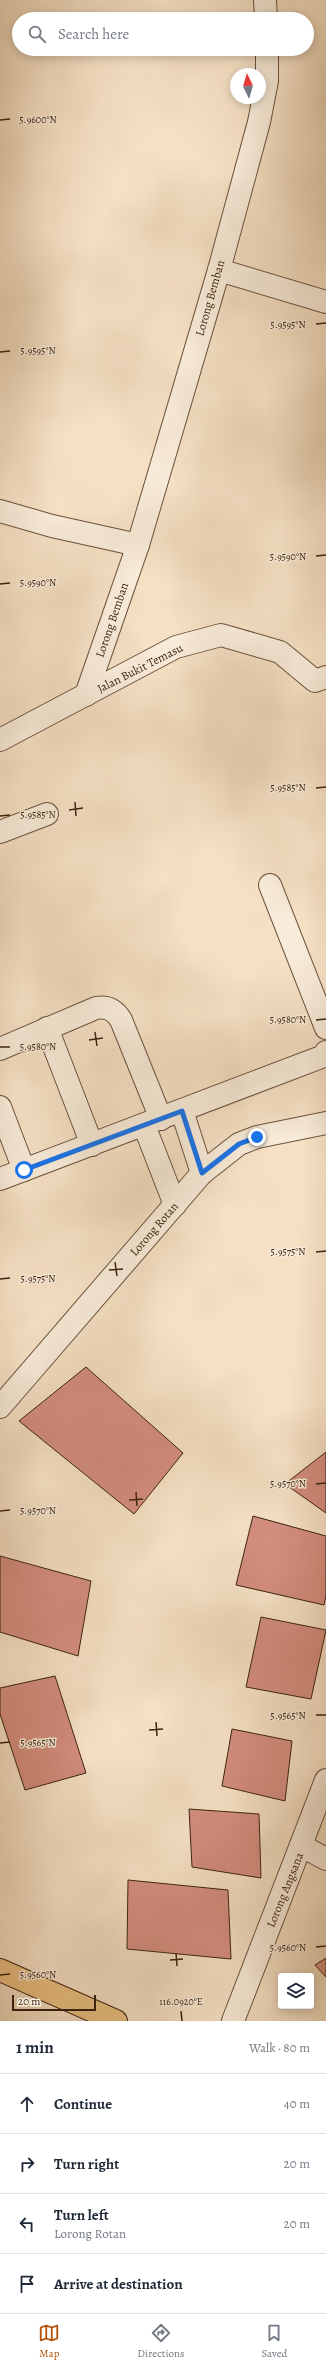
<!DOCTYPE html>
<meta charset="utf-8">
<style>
body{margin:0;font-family:Alegreya,serif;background:#f2f2f3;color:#1f2937}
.controls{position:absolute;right:12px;bottom:12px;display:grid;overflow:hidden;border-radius:4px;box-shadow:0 2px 10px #0003}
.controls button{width:36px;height:36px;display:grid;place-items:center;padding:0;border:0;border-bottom:1px solid #e0e1e3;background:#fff;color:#1f2937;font:20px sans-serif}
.compass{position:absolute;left:230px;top:68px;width:36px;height:36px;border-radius:50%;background:#fff;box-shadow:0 2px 10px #0003;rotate:355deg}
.scale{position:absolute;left:12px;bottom:10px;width:84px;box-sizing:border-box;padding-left:4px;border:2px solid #3b230f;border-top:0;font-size:11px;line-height:14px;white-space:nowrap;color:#3b230f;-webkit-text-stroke:3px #f8ebd9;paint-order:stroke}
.stop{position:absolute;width:12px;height:12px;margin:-9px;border:3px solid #1a73e8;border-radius:50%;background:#fff}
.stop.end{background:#1a73e8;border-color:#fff;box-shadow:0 1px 4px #0008}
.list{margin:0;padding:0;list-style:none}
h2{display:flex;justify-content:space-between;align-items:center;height:52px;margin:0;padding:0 16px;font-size:17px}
h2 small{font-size:13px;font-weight:400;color:#747a83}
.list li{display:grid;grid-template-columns:26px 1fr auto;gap:12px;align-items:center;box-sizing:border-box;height:60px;padding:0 16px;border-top:1px solid #e0e1e3}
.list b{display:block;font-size:15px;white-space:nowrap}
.list p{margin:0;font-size:13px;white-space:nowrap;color:#747a83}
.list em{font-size:13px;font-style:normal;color:#747a83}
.icon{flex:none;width:22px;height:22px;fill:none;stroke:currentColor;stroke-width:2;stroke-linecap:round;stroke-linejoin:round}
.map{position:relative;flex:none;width:326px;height:2021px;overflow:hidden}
.search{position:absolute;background:#fff;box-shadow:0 2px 10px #0003;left:12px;right:12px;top:12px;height:44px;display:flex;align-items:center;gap:10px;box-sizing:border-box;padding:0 14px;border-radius:22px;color:#747a83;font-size:15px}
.sheet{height:292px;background:#fff}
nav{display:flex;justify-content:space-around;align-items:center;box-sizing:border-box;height:56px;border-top:1px solid #e0e1e3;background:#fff;font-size:11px;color:#747a83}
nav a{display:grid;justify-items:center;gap:2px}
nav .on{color:#b45309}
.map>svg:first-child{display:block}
.building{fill:#d38d7e;stroke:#3b230f}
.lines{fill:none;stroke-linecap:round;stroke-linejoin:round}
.minor-casing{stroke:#6a523c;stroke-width:24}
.major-casing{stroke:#3b230f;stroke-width:24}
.minor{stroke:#f8ebd9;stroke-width:22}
.major{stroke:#eac082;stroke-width:22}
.route{stroke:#1a73e8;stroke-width:5}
.ticks{fill:none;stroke:#3b230f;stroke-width:1.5}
.labels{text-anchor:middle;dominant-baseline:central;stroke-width:3;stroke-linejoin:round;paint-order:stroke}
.street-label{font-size:12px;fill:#3b230f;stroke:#f8ebd9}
.ticks-label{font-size:10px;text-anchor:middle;fill:#3b230f;stroke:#f8ebd9;stroke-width:3;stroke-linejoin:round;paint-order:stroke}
</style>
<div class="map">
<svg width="326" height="2021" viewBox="0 0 326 2021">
<rect width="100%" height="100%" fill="#f5e0c4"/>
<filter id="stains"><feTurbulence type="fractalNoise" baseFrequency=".005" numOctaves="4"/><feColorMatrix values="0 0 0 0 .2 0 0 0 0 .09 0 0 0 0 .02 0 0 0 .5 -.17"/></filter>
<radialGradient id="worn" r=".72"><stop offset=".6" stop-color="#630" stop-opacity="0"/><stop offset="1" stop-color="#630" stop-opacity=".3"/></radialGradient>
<!-- building -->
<g class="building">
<path d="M86 1367 183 1453 134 1514 19 1421Z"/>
<path d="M326 1452V1513L285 1484Z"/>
<path d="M253 1516 326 1536V1596L324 1605 236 1585Z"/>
<path d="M0 1556 91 1581 78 1656 0 1632Z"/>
<path d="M261 1617 326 1630 311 1699 246 1687Z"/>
<path d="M55 1676 86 1773 25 1790 0 1714V1688Z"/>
<path d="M232 1729 292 1741 285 1801 222 1786Z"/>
<path d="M189 1809 259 1814 261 1878 192 1867Z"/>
<path d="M128 1880 228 1890 231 1959 127 1949Z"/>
<path d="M326 1958V1977L315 1965Z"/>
</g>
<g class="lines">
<!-- minor casing -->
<g class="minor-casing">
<g id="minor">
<path d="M265 0 266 19"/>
<path d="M219 270 326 302"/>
<path d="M0 511 52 526 138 545"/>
<path d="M86 695 138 545 219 270 259 122 267 81V49"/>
<path d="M0 740 176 647 221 635 280 652 315 681 326 677"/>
<path d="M0 832 47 814"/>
<path d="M270 885 326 1028"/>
<path d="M47 1028 92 1145"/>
<path d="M0 1049 96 1008C107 1006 115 1010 121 1020L161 1119"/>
<path d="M0 1107 24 1170"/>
<path d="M182 1111 202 1173"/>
<path d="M144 1125 175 1205"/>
<path d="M0 1179 324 1056 326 1052"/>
<path d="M0 1407 202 1173 239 1144 257 1137 326 1123"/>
<path d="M302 1846 326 1859"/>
<path d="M233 2021 326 1780"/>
</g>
</g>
<!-- major casing -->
<g class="major-casing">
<path id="major" d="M0 1970 116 2021"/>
</g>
<!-- minor -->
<use href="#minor" class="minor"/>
<!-- major -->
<use href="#major" class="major"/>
</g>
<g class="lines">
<!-- route -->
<path class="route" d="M24 1170 182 1111 202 1173 239 1144 257 1137"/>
</g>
<!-- ticks -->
<path class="ticks" d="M0 120 10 119M316 324 326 323M0 352 10 351M316 556 326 555M0 584 10 583M316 788 326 787M75 802 76 816M69 810 83 808M0 816 10 815M316 1020 326 1019M95 1032 97 1046M89 1040 103 1038M0 1047H10M316 1252 326 1251M115 1262 117 1276M109 1270 123 1269M0 1279 10 1278M316 1484 326 1483M136 1492 137 1506M129 1500 143 1499M0 1511 10 1510M316 1715H326M156 1722 157 1736M149 1730 163 1729M0 1743 10 1742M316 1947 326 1946M176 1953 177 1966M170 1960 183 1959M0 1975 10 1974M181 2011 182 2021"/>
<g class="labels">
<!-- street labels -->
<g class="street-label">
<text transform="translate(210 298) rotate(-74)">Lorong Bemban</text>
<text transform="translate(112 620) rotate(-71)">Lorong Bemban</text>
<text transform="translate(140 668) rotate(-27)">Jalan Bukit Temasu</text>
<text transform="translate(154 1229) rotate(-49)">Lorong Rotan</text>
<text transform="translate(285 1890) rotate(-68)">Lorong Angsana</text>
</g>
</g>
<g class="ticks-label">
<text x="38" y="123">5.9600°N</text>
<text x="288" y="328">5.9595°N</text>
<text x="38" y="354">5.9595°N</text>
<text x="288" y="560">5.9590°N</text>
<text x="38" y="586">5.9590°N</text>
<text x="288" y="791">5.9585°N</text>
<text x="38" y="818">5.9585°N</text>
<text x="288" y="1023">5.9580°N</text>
<text x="38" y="1050">5.9580°N</text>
<text x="288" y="1255">5.9575°N</text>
<text x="38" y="1282">5.9575°N</text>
<text x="288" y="1487">5.9570°N</text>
<text x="38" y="1514">5.9570°N</text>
<text x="288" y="1719">5.9565°N</text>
<text x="38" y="1746">5.9565°N</text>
<text x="288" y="1951">5.9560°N</text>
<text x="38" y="1978">5.9560°N</text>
<text x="181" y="2005">116.0920°E</text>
</g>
<rect width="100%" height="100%" filter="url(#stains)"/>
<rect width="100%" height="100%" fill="url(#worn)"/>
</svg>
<div class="controls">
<button><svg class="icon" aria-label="layers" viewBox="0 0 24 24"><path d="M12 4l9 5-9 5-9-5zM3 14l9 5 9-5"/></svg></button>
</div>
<svg class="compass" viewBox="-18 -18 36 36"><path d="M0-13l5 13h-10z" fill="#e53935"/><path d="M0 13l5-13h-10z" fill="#747a83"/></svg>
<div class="scale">20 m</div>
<div class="stop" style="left:24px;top:1170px"></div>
<div class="stop end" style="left:257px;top:1137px"></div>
<div class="search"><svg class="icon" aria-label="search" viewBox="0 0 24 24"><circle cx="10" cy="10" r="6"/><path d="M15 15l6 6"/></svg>Search here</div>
</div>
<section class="sheet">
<h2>1 min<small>Walk · 80 m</small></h2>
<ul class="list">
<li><svg class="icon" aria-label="ahead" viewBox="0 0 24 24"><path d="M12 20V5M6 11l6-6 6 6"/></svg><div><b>Continue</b></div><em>40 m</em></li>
<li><svg class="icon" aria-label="right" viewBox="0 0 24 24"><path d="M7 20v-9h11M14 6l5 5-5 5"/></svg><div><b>Turn right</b></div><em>20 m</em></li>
<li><svg class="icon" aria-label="left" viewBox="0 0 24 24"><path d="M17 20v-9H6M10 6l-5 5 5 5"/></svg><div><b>Turn left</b><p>Lorong Rotan</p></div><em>20 m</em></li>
<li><svg class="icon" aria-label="arrive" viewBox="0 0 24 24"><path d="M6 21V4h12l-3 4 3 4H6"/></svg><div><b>Arrive at destination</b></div></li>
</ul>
</section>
<nav>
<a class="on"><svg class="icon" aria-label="map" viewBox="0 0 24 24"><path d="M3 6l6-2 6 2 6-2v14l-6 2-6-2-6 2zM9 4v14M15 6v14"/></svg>Map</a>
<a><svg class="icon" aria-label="directions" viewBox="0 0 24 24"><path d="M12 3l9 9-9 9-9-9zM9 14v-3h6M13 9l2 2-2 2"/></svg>Directions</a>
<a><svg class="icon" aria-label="saved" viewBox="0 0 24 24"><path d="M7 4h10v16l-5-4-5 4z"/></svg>Saved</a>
</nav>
